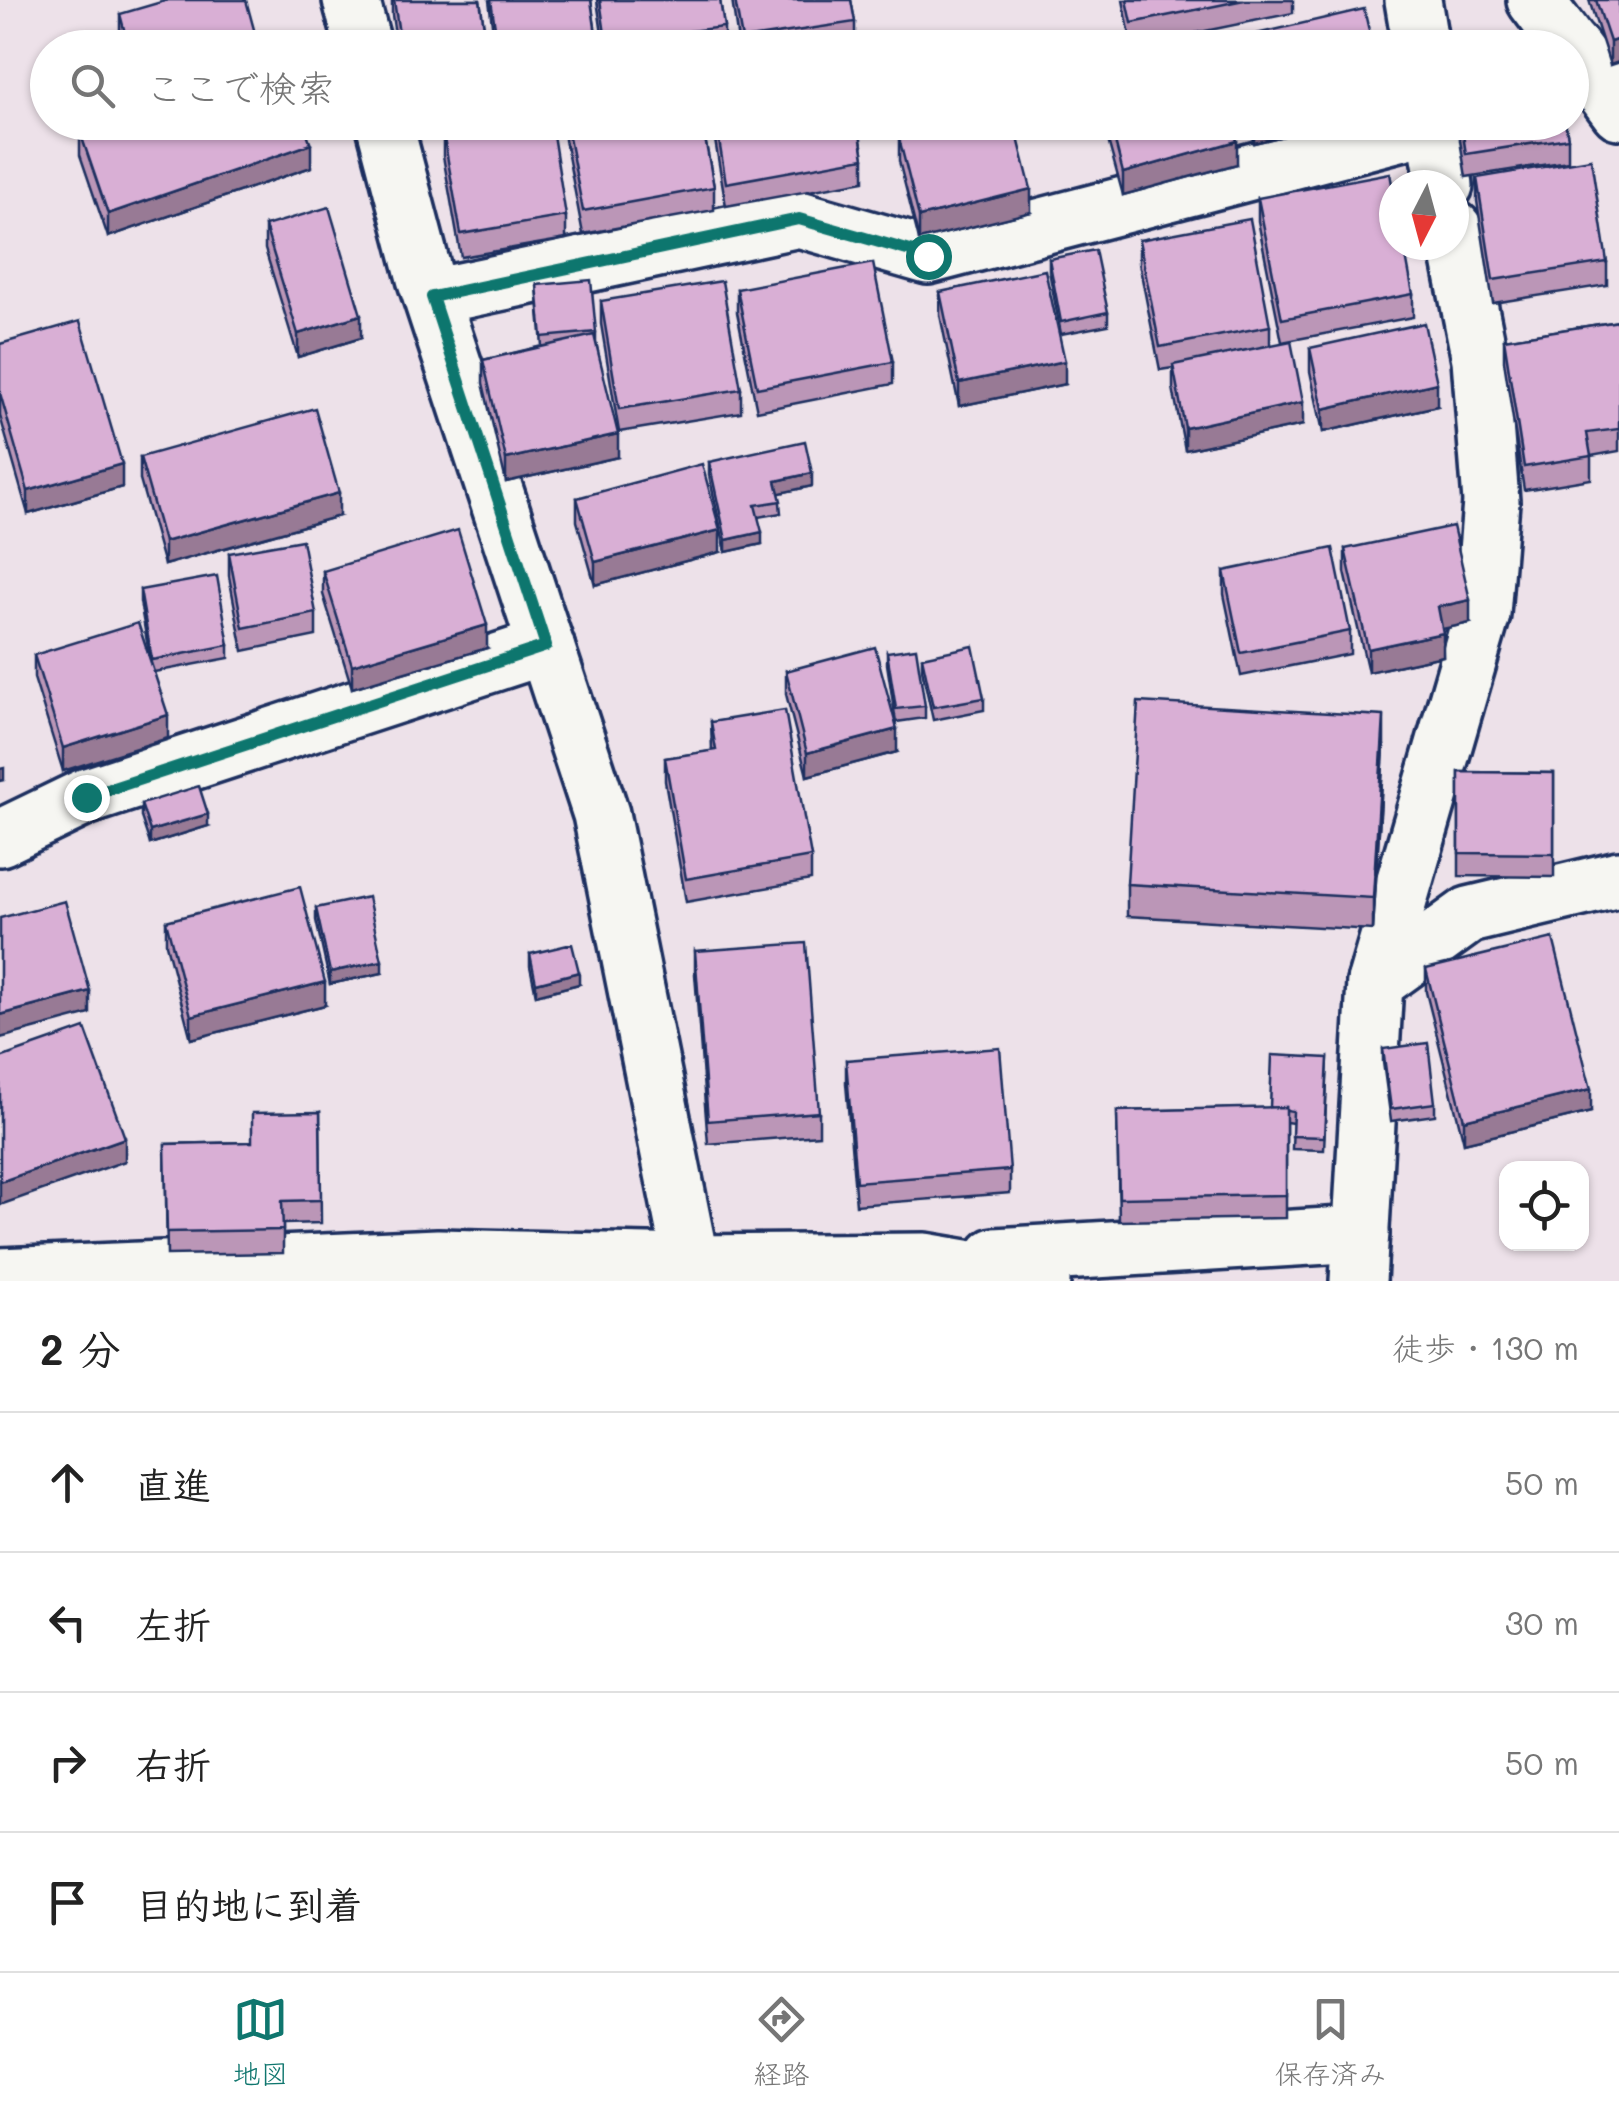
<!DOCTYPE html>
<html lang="ja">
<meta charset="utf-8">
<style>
body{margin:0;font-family:Mali,"Klee One",sans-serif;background:#f6f6f6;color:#222}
.controls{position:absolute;right:30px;bottom:30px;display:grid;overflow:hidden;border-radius:20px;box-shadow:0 2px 8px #0004}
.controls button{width:90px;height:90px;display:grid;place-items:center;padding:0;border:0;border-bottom:2px solid #e0e0e0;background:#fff;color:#222;font:50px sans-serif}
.compass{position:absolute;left:1379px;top:170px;width:90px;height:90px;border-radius:50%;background:#fff;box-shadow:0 2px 8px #0004;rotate:186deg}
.stop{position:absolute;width:30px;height:30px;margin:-22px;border:8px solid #0f766e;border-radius:50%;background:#fff}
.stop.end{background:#0f766e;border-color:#fff;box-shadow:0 2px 10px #0008}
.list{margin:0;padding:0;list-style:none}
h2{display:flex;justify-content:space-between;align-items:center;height:130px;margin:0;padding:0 40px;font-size:42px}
h2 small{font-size:32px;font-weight:400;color:#767676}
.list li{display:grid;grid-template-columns:65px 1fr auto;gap:30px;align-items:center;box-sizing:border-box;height:140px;padding:0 40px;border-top:2px solid #e0e0e0}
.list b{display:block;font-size:38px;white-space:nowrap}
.list em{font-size:32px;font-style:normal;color:#767676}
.icon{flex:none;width:55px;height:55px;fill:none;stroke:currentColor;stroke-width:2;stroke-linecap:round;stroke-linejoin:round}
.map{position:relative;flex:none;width:1619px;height:1281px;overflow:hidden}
.search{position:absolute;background:#fff;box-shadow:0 2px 8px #0004;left:30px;right:30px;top:30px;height:110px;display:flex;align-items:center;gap:25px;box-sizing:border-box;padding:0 35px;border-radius:55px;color:#767676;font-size:38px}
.sheet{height:690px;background:#fff}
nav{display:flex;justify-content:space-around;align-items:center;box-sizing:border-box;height:140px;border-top:2px solid #e0e0e0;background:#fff;font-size:28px;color:#767676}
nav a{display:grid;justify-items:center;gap:5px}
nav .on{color:#0f766e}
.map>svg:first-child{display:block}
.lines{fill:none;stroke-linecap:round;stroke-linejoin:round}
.minor-casing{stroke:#1b2f5e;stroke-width:62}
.minor{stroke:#f6f6f2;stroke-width:55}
.wall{fill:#bb96b7;stroke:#1b2f5e;stroke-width:2.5}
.shaded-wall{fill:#987a95;stroke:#1b2f5e;stroke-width:2.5}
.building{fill:#d9afd5;stroke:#1b2f5e;stroke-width:2.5}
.route{stroke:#0f766e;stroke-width:12}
</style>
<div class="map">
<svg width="1619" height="1281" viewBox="0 0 1619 1281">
<rect width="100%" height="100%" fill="#ede1e9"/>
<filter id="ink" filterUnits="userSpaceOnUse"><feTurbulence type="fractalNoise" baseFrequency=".01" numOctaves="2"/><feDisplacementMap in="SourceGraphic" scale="20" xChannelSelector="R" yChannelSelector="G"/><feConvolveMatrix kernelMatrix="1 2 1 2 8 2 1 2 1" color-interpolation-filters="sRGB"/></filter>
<g filter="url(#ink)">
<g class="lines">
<!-- minor casing -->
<g class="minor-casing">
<g id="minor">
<path d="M351 0 364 48"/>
<path d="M1413 0 1421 48"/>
<path d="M1535 0 1571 48"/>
<path d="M1572 48 1619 111"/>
<path d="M384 122 425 278 601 814 691 1263"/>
<path d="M1434 122 1445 185"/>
<path d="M432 297 799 219 928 256 1434 124"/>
<path d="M0 838 85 797 546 646"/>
<path d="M1375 983 1482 614 1491 502 1480 359 1454 229"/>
<path d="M995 1256 1361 1234"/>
<path d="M0 1276 438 1257 691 1263 925 1261 1042 1281"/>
<path d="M1358 1281 1375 983 1469 915 1619 879"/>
</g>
</g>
<!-- minor -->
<use href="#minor" class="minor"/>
</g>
<!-- wall -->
<g class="wall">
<path d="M392 0H480L487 48H397L392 15Z"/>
<path d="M489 0H591L598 48H495Z"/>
<path d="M597 0H720L724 27V48H604Z"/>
<path d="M732 0H851L855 22V45L837 48H739Z"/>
<path d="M1123 0H1293V13L1132 46Z"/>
<path d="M1589 0H1619L1610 65Z"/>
<path d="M120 14 259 48H123L120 37Z"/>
<path d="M408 122H452L409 129Z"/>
<path d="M565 122H702L714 187V210L583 234 565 140Z"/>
<path d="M712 122H858L864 158V181L726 206Z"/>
<path d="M1103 122H1232L1237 164 1123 195Z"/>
<path d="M1249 122H1344L1254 143Z"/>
<path d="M1457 122H1565L1568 138V161L1466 177Z"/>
<path d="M80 132 311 167 108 237 80 155Z"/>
<path d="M443 133 566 216V239L461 257 443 156Z"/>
<path d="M899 138 1031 212 919 240 899 161Z"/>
<path d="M1477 178 1607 262V285L1493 303 1477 201Z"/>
<path d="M1258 198 1413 294V317L1282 342 1258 221Z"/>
<path d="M265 226 361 338 298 357 265 249Z"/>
<path d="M1139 240 1270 326V345L1303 425 1185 450 1173 388V368L1160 370 1139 263Z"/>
<path d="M1049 259 1108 312V325L1061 334 1049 271Z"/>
<path d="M537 285 596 332V341L618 457 506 482 483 383V360L542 346Z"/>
<path d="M737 289 893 362V384L757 411 737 312Z"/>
<path d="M940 292 1065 384 959 406 940 315Z"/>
<path d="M601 301 741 389V412L619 432 601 324Z"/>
<path d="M1619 321V451L1591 456V479L1524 490 1504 361V339Z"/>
<path d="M0 344 122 487 28 514 0 416Z"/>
<path d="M1310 348 1437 406 1323 432 1310 371Z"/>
<path d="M140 457 339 516 164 565 140 480Z"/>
<path d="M709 462 812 486 779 493 781 513 758 517 762 544 726 552 709 475Z"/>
<path d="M577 498 720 552 595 585 577 521Z"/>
<path d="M1345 549 1470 623 1442 629 1443 656 1368 672 1345 572Z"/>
<path d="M229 553 316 613V636L243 651 229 576Z"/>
<path d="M323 571 487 648 352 688 323 594Z"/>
<path d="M1224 571 1350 631V654L1241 676 1224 594Z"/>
<path d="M140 590 229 645V658L154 672 168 738 63 771 34 678V655L150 659 140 602Z"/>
<path d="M887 652 925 706V718L896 722 887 664Z"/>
<path d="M922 657 984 698V710L933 720 922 669Z"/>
<path d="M786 671 897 752 807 776 786 694Z"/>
<path d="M711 722 811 857V880L686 902 665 781V758L712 751Z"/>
<path d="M1384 747 1373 930 1127 916V884Z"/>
<path d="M1459 772 1554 773V877L1459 876Z"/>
<path d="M141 804 208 826 150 844 141 817Z"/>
<path d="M316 908 382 973 330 984 316 920Z"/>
<path d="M166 921 325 1005 191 1039 166 944Z"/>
<path d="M695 951 819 1112V1135L708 1144 695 974Z"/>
<path d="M530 954 579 984 536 995 530 966Z"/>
<path d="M1426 969 1591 1112 1464 1143 1426 992Z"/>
<path d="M1383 1049 1435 1103V1115L1391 1121 1383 1062Z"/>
<path d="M1328 1058 1324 1150 1292 1149 1293 1123 1286 1122V1218L1119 1221 1117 1111 1270 1108Z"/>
<path d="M846 1060 1010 1170V1193L856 1205 846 1083Z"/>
<path d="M320 1112 321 1223 283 1224V1253L167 1255 165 1144 252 1142Z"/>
</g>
<!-- shaded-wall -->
<g class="shaded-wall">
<path d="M1619 39V62L1610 65V42Z"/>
<path d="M1254 122H1344L1254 143Z"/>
<path d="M1237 141V164L1123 195V173Z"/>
<path d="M311 144V167L108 237V214Z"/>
<path d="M1031 189V212L919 240V217Z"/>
<path d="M361 315V338L298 357V334Z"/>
<path d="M1065 361V384L959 406V383Z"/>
<path d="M1437 383V406L1323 432V409Z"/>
<path d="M1303 402V425L1185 450V428Z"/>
<path d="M618 434V457L506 482V459Z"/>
<path d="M122 464V487L28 514V491Z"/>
<path d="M812 473V486L776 494V481Z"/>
<path d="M339 493V516L164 565V542Z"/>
<path d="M720 530V552L595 585V562Z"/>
<path d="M762 532V544L726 552V540Z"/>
<path d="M1470 600V623L1438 630V607Z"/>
<path d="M487 625V648L352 688V665Z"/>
<path d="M1443 633V656L1368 672V649Z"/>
<path d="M168 715V738L63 771V748Z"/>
<path d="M1384 716V747L1373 930V898Z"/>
<path d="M897 729V752L807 776V753Z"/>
<path d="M4 768V780L0 781V769Z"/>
<path d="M208 814V826L150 844V831Z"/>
<path d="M382 961V973L330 984V972Z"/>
<path d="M579 972V984L536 995V983Z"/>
<path d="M325 982V1005L191 1039V1016Z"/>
<path d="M90 991V1014L0 1038V1015Z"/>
<path d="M1591 1089V1112L1464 1143V1120Z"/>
<path d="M125 1138V1161L0 1205V1182Z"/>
</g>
<!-- building -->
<g class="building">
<path d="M168 0H246L259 48H129L120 14Z"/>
<path d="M394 0H480L487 48H401Z"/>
<path d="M491 0H591L598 48H498Z"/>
<path d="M600 0H720L724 27 689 31 691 48H607Z"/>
<path d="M735 0H851L855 22 742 39Z"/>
<path d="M1127 0H1244L1132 23Z"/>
<path d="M1596 0H1619V39L1610 42Z"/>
<path d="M1364 9 1373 48H1237L1235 39Z"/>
<path d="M108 122H303L311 144 108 214 80 132Z"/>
<path d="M508 122H551L566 216 461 234 443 133Z"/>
<path d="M566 122H702L714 187 583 211Z"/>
<path d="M716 122H858L864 158 726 183Z"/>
<path d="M965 122H1014L1031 189 919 217 899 138Z"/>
<path d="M1110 122H1232L1237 141 1123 173Z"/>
<path d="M1461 122H1565L1568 138 1466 154Z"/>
<path d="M1591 159 1607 262 1493 280 1477 178Z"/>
<path d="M1390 173 1394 195V245H1404L1413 294 1282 319 1258 198Z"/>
<path d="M329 207 361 315 298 334 265 226Z"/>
<path d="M1250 219 1270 326 1160 347 1139 240Z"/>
<path d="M1095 250 1108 312 1061 322 1049 259Z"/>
<path d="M873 263 893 362 757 388 737 289Z"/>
<path d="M1045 270 1065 361 959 383 940 292Z"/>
<path d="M591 280 596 332 542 337 537 285Z"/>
<path d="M722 281 741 389 619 409 601 301Z"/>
<path d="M80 321 122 464 28 491 0 393V344Z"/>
<path d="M1619 321V429L1587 433 1591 456 1524 467 1504 339Z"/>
<path d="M1424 323 1437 383 1323 409 1310 348Z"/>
<path d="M594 335 618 434 506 459 483 360Z"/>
<path d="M1291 341 1303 402 1185 428 1173 365Z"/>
<path d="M315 408 339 493 164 542 140 457Z"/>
<path d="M805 441 812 473 776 481 781 501 755 505 762 532 726 540 709 462Z"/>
<path d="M702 464 720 530 595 562 577 498Z"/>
<path d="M1453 526 1470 600 1438 607 1443 633 1368 649 1345 549Z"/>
<path d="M458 530 487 625 352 665 323 571Z"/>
<path d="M302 540 316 613 243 628 229 553Z"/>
<path d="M1333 548 1350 631 1241 653 1224 571Z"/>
<path d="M217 576 229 645 152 660 140 590Z"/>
<path d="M138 623 168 715 63 748 34 655Z"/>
<path d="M973 646 984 698 933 707 922 657Z"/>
<path d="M875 647 897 729 807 753 786 671Z"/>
<path d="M916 648 925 706 896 709 887 652Z"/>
<path d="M1138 702 1384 716 1373 898 1127 884Z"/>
<path d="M785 710 811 857 686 879 665 758 716 750 711 722Z"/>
<path d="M1459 772 1554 773V854L1459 853Z"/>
<path d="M199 786 208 814 150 831 141 804Z"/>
<path d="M300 887 325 982 191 1016 166 921Z"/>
<path d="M368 897 382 961 330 972 316 908Z"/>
<path d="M65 901 90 991 0 1015V918Z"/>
<path d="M1553 938 1591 1089 1464 1120 1426 969Z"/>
<path d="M806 943 819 1112 708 1121 695 951Z"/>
<path d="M572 944 579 972 536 983 530 954Z"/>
<path d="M85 1028 125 1138 0 1182V1058Z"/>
<path d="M1428 1043 1435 1103 1391 1109 1383 1049Z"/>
<path d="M1000 1048 1010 1170 856 1182 846 1060Z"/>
<path d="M1272 1055 1328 1058 1324 1137 1292 1136 1293 1111 1286 1110V1107L1270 1108Z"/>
<path d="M1286 1107V1195L1119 1198 1117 1111Z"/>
<path d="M320 1112 321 1200 282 1201 283 1230 167 1232 165 1144 252 1142V1113Z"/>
</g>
</g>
<g class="lines" filter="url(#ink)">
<!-- route -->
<path class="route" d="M86 797 546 646 432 297 799 219 928 256"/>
</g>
</svg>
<div class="controls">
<button><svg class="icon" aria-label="locate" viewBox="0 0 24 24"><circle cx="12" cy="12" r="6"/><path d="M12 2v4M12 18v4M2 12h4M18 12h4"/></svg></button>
</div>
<svg class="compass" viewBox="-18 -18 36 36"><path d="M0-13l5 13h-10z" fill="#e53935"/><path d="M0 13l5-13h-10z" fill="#767676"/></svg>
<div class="stop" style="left:928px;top:256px"></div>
<div class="stop end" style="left:86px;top:797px"></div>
<div class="search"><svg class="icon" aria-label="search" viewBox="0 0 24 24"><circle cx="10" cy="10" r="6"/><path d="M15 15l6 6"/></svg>ここで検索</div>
</div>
<section class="sheet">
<h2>2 分<small>徒歩 · 130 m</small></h2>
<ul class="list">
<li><svg class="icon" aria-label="ahead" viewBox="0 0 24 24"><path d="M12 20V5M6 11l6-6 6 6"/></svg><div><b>直進</b></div><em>50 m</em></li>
<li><svg class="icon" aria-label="left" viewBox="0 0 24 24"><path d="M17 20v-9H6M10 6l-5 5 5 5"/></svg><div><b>左折</b></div><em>30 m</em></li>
<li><svg class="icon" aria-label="right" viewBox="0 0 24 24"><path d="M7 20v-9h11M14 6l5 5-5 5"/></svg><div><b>右折</b></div><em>50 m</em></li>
<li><svg class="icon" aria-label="arrive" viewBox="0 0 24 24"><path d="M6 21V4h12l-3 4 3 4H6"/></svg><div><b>目的地に到着</b></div></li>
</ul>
</section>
<nav>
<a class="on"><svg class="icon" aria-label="map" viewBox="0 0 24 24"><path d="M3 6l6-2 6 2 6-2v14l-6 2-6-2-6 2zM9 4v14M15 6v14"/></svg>地図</a>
<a><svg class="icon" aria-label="directions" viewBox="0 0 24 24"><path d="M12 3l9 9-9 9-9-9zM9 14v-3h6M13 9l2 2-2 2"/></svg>経路</a>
<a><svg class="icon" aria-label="saved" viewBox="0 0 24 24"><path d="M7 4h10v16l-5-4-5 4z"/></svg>保存済み</a>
</nav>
